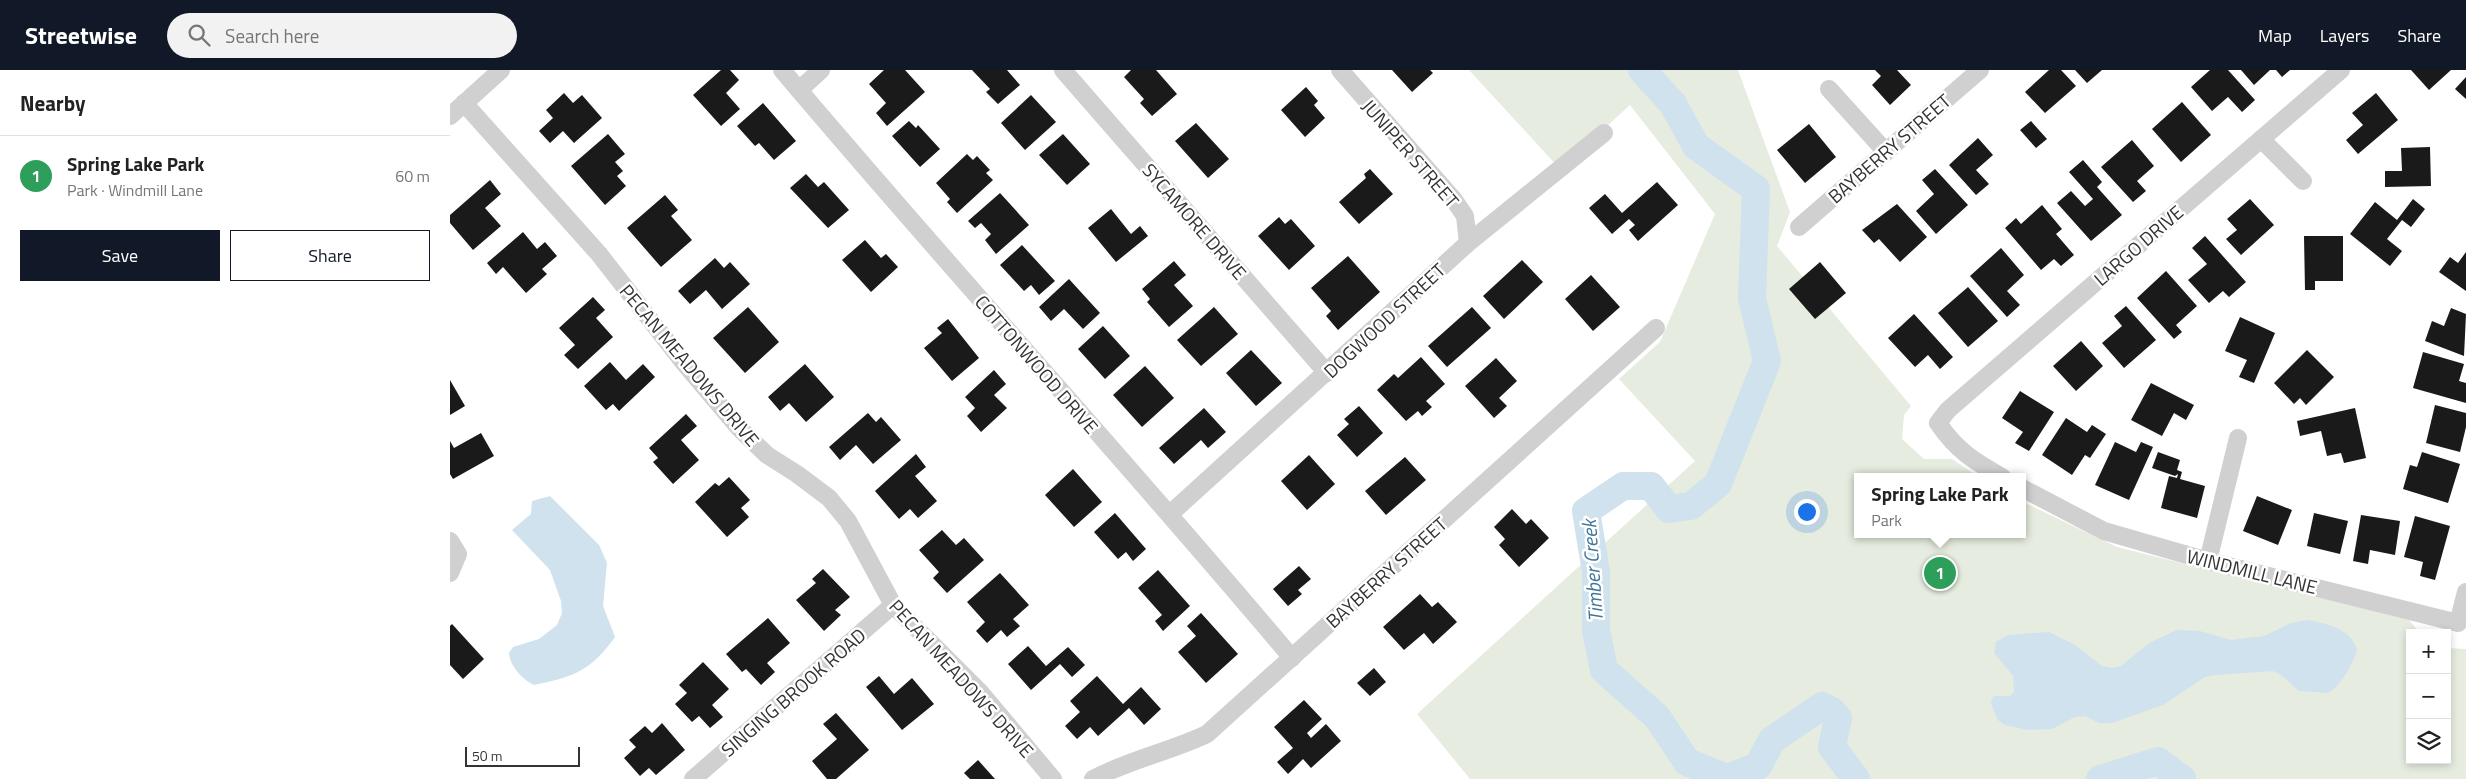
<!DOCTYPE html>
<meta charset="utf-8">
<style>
body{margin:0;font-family:"Titillium Web",sans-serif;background:#f2f2f2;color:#222}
.controls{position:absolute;right:15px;bottom:15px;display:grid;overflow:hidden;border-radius:0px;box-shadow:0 2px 8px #0003}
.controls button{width:45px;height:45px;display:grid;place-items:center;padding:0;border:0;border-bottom:1px solid #e0e0e0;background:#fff;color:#222;font:25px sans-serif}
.scale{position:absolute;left:15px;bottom:12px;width:115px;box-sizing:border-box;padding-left:5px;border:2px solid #333;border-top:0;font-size:14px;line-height:18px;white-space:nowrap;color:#333;-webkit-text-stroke:4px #fff;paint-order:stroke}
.you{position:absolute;left:1356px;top:441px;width:18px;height:18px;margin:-12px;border:4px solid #fff;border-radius:50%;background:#1a73e8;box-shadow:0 0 0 8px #1a73e833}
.badge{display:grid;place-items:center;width:32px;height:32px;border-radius:50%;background:#111827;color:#fff;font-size:16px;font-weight:700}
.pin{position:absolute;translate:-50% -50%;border:2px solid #fff;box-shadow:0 1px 5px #0006}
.popup{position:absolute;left:1404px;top:403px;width:172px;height:65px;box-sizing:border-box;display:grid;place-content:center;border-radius:0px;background:#fff;filter:drop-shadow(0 1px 4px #0005);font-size:16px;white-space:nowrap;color:#767676}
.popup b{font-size:19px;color:#222}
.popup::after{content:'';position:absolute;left:50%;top:100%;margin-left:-10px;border:10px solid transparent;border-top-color:#fff}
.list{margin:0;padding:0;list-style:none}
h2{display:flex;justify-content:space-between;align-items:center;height:65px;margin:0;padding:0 20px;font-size:21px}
h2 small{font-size:16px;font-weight:400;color:#767676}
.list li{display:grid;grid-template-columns:32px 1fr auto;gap:15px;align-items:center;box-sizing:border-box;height:80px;padding:0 20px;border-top:1px solid #e0e0e0}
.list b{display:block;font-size:19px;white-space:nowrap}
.list p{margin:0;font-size:16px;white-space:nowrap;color:#767676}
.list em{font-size:16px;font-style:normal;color:#767676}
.actions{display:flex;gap:10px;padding:15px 20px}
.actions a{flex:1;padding:11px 0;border:1px solid #111827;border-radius:0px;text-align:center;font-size:18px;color:#111827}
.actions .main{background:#111827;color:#fff}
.icon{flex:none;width:28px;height:28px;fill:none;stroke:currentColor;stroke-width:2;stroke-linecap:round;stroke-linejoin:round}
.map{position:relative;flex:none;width:2016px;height:709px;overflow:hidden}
header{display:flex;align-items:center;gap:30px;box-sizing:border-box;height:70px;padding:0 25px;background:#111827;color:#fff}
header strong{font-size:24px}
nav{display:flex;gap:28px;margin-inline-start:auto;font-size:18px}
.search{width:350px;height:45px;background:#f2f2f2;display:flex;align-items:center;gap:12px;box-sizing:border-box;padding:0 18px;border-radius:28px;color:#767676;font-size:19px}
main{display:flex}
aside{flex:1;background:#fff}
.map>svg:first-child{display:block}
.green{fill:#e6ecdf}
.water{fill:#cfe2ee}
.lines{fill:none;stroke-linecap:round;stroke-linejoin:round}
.river{stroke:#cfe2ee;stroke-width:28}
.building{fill:#1a1a1a}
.minor{stroke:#d0d0d0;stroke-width:18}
.labels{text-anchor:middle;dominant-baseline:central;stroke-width:5;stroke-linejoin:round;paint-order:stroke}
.street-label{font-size:19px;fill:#333;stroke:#fff}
.water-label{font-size:20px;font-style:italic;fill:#3f7597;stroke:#fff}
</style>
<header>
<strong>Streetwise</strong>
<div class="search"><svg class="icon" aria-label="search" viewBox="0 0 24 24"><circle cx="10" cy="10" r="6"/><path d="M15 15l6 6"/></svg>Search here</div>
<nav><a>Map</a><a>Layers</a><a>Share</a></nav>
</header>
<main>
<aside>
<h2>Nearby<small></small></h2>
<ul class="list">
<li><span class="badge" style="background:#2e9e5b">1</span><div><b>Spring Lake Park</b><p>Park · Windmill Lane</p></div><em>60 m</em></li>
</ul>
<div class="actions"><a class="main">Save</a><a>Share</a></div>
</aside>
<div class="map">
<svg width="2016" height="709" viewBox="0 0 2016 709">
<rect width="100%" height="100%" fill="#fff"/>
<!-- green -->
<path class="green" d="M1019 0H1288L1340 142 1327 176 1461 336 1454 345 1452 369 1474 389H1502L1529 407H1408V464H1572L1573 432 1667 477 1959 550 1970 563H1960V690H1997V578L2016 579V709H1020L967 644 1245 391 1169 309 1210 272 1265 144 1180 35 1110 99Z"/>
<!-- water -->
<g class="water">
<path d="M100 426 149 475 157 493 153 536 165 567C141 601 123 607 84 615 72 609 60 596 59 583L63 577 89 569 107 555 112 543 111 531 100 500 62 460 81 444 82 431Z"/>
<path d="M1858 550C1877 554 1901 558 1907 580 1904 592 1890 617 1878 623L1849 621 1831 605 1823 601 1766 605 1755 607 1713 635 1662 653H1649L1635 646 1625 647 1602 659 1578 660 1555 655 1548 650 1542 637 1541 631 1544 626H1560L1564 622 1563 606 1544 583 1546 572 1558 565 1599 562 1625 575 1652 596 1662 598 1671 596 1699 573 1727 560 1750 561 1781 570 1814 566 1841 553Z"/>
</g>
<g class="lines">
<!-- river -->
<g class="river">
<path d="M1192 0 1223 34 1246 76 1306 119 1302 228 1317 291 1268 414 1241 436 1219 439 1201 416H1173L1136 441 1146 502V560L1154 600 1207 647 1237 692 1277 708 1308 696 1322 670 1372 636 1382 641 1388 648 1382 677 1406 709"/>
<path d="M1650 709 1708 691 1732 709"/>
</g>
</g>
<!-- building -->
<g class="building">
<path d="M271 0H280L289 10 276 23 290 39 271 56 243 25Z"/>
<path d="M434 0H455L475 22 437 56 426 43 436 33 419 14Z"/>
<path d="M522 0H557L570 15 548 34 536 22 540 19Z"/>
<path d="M681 0H706L727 24 702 46 690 33 694 29 674 7Z"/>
<path d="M942 0H980L983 3 962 22Z"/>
<path d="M1425 0H1447L1461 15 1440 35 1422 15 1431 6Z"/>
<path d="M1599 0H1611L1626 16 1595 43 1575 22Z"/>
<path d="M1625 0H1652L1637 13Z"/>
<path d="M1760 0H1778L1805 30 1792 42 1778 27 1762 41 1741 17Z"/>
<path d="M1791 0H1820L1804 15Z"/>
<path d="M1826 0H1840L1832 7Z"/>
<path d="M1961 0H2001L1979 20Z"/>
<path d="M2016 7V29L2005 19Z"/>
<path d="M856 17 868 31 864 35 875 48 855 67 831 40Z"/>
<path d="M114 23 123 33 132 25 152 48 124 73 113 61 100 73 89 61 103 48 96 40Z"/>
<path d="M1926 23 1948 50 1908 84 1896 70 1913 55 1902 43Z"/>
<path d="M581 25 606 52 575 80 551 53Z"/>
<path d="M1732 32 1761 65 1731 92 1702 59Z"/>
<path d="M313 33 346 71 324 90 309 73 305 76 287 56Z"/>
<path d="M459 51 466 58 468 55 490 79 470 97 442 66Z"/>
<path d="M1581 51 1597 69 1586 78 1570 60Z"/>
<path d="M746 53 779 89 758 108 725 71Z"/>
<path d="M1359 54 1386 87 1355 113 1327 80Z"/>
<path d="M158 64 175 84 165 92 173 101 167 106 176 116 155 135 121 96Z"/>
<path d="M613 64 640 94 617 115 589 85Z"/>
<path d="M1528 68 1543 85 1526 100 1539 114 1526 125 1499 95Z"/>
<path d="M1682 70 1704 96 1687 111 1696 121 1683 132 1651 97Z"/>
<path d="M1980 77 1981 116 1935 117V101H1952L1951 78Z"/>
<path d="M517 84 523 90 527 86 540 100 536 103 543 110 507 143 497 132 500 129 486 113Z"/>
<path d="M1633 90 1652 112 1647 117 1672 145 1641 171 1607 133 1621 121 1635 136 1643 129 1619 102Z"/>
<path d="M920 99 943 124 909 154 889 132 916 108 914 104Z"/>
<path d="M1485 99 1518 135 1486 164 1466 141 1484 124 1472 110Z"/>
<path d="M356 104 368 117 374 112 399 140 378 158 340 118Z"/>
<path d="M40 110 51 124 35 138 51 156 23 180 0 153V145Z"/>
<path d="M1207 112 1228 135 1188 171 1179 160 1185 155 1179 149 1162 164 1139 138 1155 124 1172 143Z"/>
<path d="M550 123 579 155 546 184 535 170 541 164 531 153 525 158 518 151Z"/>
<path d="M215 125 228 140 221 146 242 170 211 197 177 158Z"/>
<path d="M1800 129 1824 155 1791 185 1776 169 1787 160 1777 149Z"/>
<path d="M1963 129 1975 139 1961 157 1952 150 1937 169 1952 181 1940 196 1900 164 1925 132 1947 150Z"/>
<path d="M1447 134 1477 167 1450 192 1429 169 1424 173 1412 160Z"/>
<path d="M1592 135 1612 159 1606 164 1624 185 1611 196 1604 189 1591 200 1555 158 1566 148 1571 154Z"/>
<path d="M661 139 681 164 690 156 698 166 666 192 638 158Z"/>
<path d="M829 147 835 154 841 149 865 176 839 200 808 166Z"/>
<path d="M73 162 87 179 95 172 107 186 92 199 97 204 76 223 53 197 46 204 37 193Z"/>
<path d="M1755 166 1796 212 1779 227 1773 221 1759 233 1738 210 1757 194 1742 178Z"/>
<path d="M1854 166H1893V211H1865V220H1855Z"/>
<path d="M415 170 431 188 436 184 448 197 421 222 392 190Z"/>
<path d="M572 175 605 211 589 225 581 215 574 221 550 195Z"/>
<path d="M1551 178 1574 205 1557 221 1570 235 1557 247 1520 206Z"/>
<path d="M2016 182V221L1989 202 2000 187 2008 193Z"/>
<path d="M898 186 930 222 888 260 876 246 881 241 861 218Z"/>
<path d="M265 188 274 198 280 192 300 214 272 239 256 220 240 234 228 221Z"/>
<path d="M1072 190 1093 212 1054 249 1033 226Z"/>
<path d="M724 191 736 205 724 215 743 236 719 257 697 232 700 229 692 219Z"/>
<path d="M1370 192 1396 223 1365 249 1339 219Z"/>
<path d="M1716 201 1747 236 1726 255 1732 262 1724 269 1687 228Z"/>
<path d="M1141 205 1170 237 1143 261 1115 229Z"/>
<path d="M619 209 650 243 633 259 614 239 601 251 589 237Z"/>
<path d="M1518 217 1548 251 1518 277 1488 243Z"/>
<path d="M143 227 155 240 146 248 163 267 128 299 114 285 125 275 109 258Z"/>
<path d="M1676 236 1706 270 1674 298 1652 273 1672 256 1664 246Z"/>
<path d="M298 237 329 272 295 303 263 268Z"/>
<path d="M764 237 788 264 751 296 727 270Z"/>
<path d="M1022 237 1041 258 997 297 978 276Z"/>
<path d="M2001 238 2016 244 2014 286 1975 271 1982 251 1994 256Z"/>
<path d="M1464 244 1503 287 1490 299 1478 285 1465 297 1438 268Z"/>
<path d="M1790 247 1825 263 1804 313 1789 307 1797 290 1775 281Z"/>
<path d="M498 249 529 288 502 311 474 278 492 263 487 258Z"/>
<path d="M653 256 680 286 655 309 628 279Z"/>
<path d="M1631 271 1653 296 1626 321 1603 296Z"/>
<path d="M801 280 832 313 806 336 776 303Z"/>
<path d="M1857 280 1884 307 1856 335 1850 328 1844 334 1824 313Z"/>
<path d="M1973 282 2014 294 2009 311 2016 313V333L1963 318Z"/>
<path d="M971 287 995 314 976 331 982 337 972 346 968 341 956 351 927 320 944 304 948 308Z"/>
<path d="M1046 288 1067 311 1049 328 1057 336 1044 348 1015 316Z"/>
<path d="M160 292 176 310 193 294 205 307 169 341 163 334 156 340 134 316Z"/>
<path d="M355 294 384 327 356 352 339 333 330 341 318 327Z"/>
<path d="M695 296 724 328 692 357 663 325Z"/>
<path d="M544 300 556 314 544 325 557 338 531 362 517 346 525 338 515 327Z"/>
<path d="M0 310 15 336 0 345Z"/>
<path d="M1701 313 1744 335 1736 350 1724 343 1712 366 1681 350Z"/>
<path d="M1570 321 1604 342 1579 381 1565 373 1573 362 1552 348Z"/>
<path d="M1985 335 2016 343V357L2010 382 1976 373Z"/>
<path d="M909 336 933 363 907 387 887 365 899 354 894 349Z"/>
<path d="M754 338 776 362 758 378 751 370 724 394 709 378Z"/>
<path d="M1905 338 1916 388 1894 393 1891 383 1877 386 1871 361 1850 366 1847 351Z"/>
<path d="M418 343 426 352 431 347 451 370 423 394 406 375 390 390 379 377Z"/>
<path d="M236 344 247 356 231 370 249 390 223 414 203 392 208 388 199 378Z"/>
<path d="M1616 348 1637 362 1642 355 1656 364 1640 388 1635 385 1622 405 1592 385Z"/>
<path d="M31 363 44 386 3 409 0 404V371L4 378Z"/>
<path d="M1665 372 1686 382 1691 372 1703 377 1679 430 1645 415Z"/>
<path d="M1708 382 1730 390 1727 400 1732 402 1730 409 1755 416 1747 448 1711 438 1719 406 1727 408 1728 404 1725 406 1702 398Z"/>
<path d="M1972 382 2010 394 1998 433 1953 419 1960 395 1967 397Z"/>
<path d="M466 384 476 397 465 406 487 431 468 448 460 439 449 449 425 421Z"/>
<path d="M859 385 885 414 857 440 831 411Z"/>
<path d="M955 387 976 410 936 445 915 421Z"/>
<path d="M623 399 652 432 624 457 595 425Z"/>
<path d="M279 407 300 430 291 438 299 447 277 467 245 432 265 413 269 416Z"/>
<path d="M1807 426 1842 440 1828 475 1793 461Z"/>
<path d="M1062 439 1076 454 1081 449 1099 468 1069 497 1049 475 1055 469 1044 457Z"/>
<path d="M665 443 696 479 683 491 676 482 668 489 644 462Z"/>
<path d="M1864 443 1898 451 1890 484 1857 476Z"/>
<path d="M1911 445 1950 451 1945 485 1920 480 1918 494 1903 491Z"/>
<path d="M1965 446 2000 456 1985 510 1970 506 1973 492 1954 487Z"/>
<path d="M492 460 506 475 514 468 534 490 497 523 483 508 489 502 469 480Z"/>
<path d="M849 496 861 509 848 520 852 524 838 536 823 519Z"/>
<path d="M373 499 400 527 385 540 391 545 374 561 346 530 366 513 362 509Z"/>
<path d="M708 500 740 536 713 561 705 551 712 545 688 518Z"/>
<path d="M550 503 579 535 563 549 570 556 557 567 551 560 537 573 526 561 535 552 517 532Z"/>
<path d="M970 524 982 537 988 532 1007 552 983 574 974 563 954 580 933 557Z"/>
<path d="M751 543 788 584 756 613 728 582 746 566 737 556Z"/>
<path d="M318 548 340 573 317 593 325 602 311 615 296 599 292 602 276 584Z"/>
<path d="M2 554 34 589 13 609 0 595V556Z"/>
<path d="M578 576 596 596 618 577 635 595 622 607 610 594 581 620 558 594Z"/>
<path d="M253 592 279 619 262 635 273 647 260 658 249 646 242 652 225 634 237 623 229 615Z"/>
<path d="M924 598 936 612 920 626 907 613Z"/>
<path d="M429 606 444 624 462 608 484 634 452 660 416 617Z"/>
<path d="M647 606 673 634 691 617 711 639 694 655 679 638 648 666 640 657 627 669 615 656 630 642 620 631Z"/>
<path d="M854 630 872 649 857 663 861 668 876 654 891 671 861 698 853 689 838 704 827 692 843 678 824 657Z"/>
<path d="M386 643 419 680 386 709H377L362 691 387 669 373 654Z"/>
<path d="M212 653 235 680 206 705 199 698 190 706 174 688 186 677 179 670 195 656 202 663Z"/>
<path d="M528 690 545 709H520L514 703Z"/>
</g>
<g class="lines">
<!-- minor -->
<g class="minor">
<path d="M332 0C499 198 675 389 842 588"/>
<path d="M613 0 877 303"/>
<path d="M890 0 1004 130 1015 146 1018 173"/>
<path d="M1379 19 1436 82"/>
<path d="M349 20 371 0"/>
<path d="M14 33 149 184 234 293 289 358 317 385 347 404 379 428 398 451 443 535 530 622 603 709"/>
<path d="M0 46 51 0"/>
<path d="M1811 69 1853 111"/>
<path d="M1349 157 1530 0"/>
<path d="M1552 407C1524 391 1507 381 1488 353L1498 340 1891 0"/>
<path d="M1572 418 1654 461 1758 491 2008 553 2016 522"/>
<path d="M720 444 1018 173 1154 63"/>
<path d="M0 471 8 484 0 503"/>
<path d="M1758 491 1788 368"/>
<path d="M243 709 443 535"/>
<path d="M643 709C681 689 719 682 757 664L1206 258"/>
</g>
</g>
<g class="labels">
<!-- street labels -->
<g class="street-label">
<text transform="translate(1439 78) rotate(-41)">BAYBERRY STREET</text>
<text transform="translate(961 83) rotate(49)">JUNIPER STREET</text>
<text transform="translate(745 151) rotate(49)">SYCAMORE DRIVE</text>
<text transform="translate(1688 175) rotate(-41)">LARGO DRIVE</text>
<text transform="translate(934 250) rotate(-43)">DOGWOOD STREET</text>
<text transform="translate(587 294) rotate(49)">COTTONWOOD DRIVE</text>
<text transform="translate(240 295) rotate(50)">PECAN MEADOWS DRIVE</text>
<text transform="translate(1802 501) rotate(14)">WINDMILL LANE</text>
<text transform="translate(936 502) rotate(-42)">BAYBERRY STREET</text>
<text transform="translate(512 608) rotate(48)">PECAN MEADOWS DRIVE</text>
<text transform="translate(343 622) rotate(-41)">SINGING BROOK ROAD</text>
</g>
<!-- water labels -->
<g class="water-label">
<text transform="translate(1142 501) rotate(-94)">Timber Creek</text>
</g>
</g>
</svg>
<div class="controls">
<button>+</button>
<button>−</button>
<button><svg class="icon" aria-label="layers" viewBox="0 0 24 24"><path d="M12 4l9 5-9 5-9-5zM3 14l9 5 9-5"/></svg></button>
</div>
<div class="scale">50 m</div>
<div class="you"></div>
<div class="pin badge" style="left:1490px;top:503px;background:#2e9e5b">1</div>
<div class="popup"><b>Spring Lake Park</b>Park</div>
</div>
</main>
